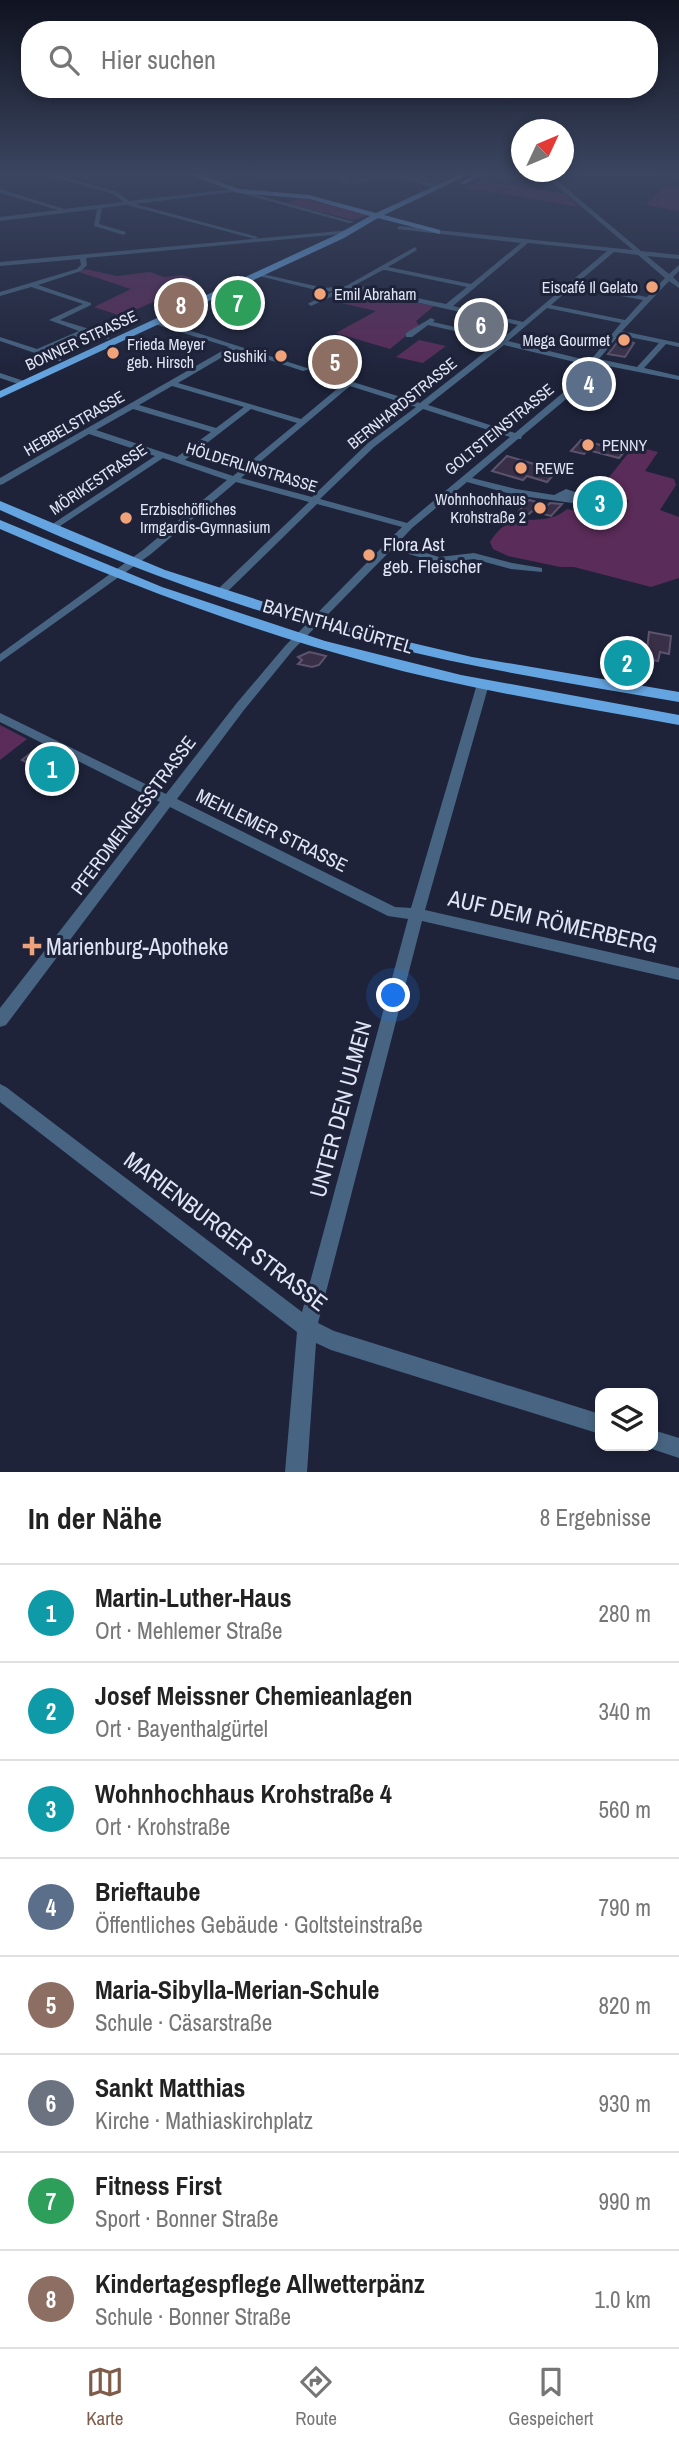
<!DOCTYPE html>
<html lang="de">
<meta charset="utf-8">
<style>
body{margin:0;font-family:"Archivo Narrow",sans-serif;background:#f2f2f2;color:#222}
.controls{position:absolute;right:21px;bottom:21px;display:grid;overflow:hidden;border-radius:14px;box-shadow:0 4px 10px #0003}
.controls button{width:63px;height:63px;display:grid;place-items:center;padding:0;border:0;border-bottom:2px solid #e0e0e0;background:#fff;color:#222;font:35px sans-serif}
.compass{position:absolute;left:511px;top:119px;width:63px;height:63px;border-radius:50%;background:#fff;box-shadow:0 4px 10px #0003;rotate:46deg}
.you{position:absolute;left:394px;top:996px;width:24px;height:24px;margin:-18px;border:5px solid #fff;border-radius:50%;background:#1a73e8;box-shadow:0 0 0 10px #1a73e833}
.badge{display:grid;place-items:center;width:46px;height:46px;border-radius:50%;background:#7f5c49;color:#fff;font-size:23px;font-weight:700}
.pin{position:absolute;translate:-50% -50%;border:4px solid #fff;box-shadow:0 2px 7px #0006}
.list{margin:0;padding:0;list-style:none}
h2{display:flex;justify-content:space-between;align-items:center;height:91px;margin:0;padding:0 28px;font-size:30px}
h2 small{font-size:23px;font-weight:400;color:#767676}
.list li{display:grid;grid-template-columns:46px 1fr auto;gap:21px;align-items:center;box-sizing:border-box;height:98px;padding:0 28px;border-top:2px solid #e0e0e0}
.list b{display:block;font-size:26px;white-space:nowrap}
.list p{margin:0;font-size:23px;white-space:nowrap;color:#767676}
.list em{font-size:23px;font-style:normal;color:#767676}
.icon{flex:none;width:38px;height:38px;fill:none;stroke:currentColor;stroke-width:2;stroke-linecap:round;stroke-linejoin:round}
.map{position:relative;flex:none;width:679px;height:1472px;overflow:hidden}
.search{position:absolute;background:#fff;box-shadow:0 4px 10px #0003;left:21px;right:21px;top:21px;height:77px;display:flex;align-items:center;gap:18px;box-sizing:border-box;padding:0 24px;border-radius:28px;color:#767676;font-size:26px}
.sheet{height:875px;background:#fff}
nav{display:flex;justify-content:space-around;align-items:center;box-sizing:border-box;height:98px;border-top:2px solid #e0e0e0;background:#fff;font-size:19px;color:#767676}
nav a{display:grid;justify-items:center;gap:4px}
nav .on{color:#7f5c49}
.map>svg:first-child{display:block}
.green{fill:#5a2c59}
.building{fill:#393048;stroke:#5d536e;stroke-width:2}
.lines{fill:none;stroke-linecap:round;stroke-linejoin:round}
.minor{fill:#476582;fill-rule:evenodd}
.major{fill:#64a5e1;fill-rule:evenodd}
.rail{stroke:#9195a8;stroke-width:2;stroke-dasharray:4.5 4.5;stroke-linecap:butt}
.poi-dot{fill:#f0a278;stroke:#1e233a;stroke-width:2.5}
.labels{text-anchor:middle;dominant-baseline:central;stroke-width:6;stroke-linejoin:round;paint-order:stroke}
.far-poi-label{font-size:16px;fill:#e1e5f5;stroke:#1e233a;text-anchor:start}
.far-street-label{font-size:16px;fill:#e1e5f5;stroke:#1e233a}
.poi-label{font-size:19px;fill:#e1e5f5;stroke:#1e233a;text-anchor:start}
.street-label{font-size:19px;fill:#e1e5f5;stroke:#1e233a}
.near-street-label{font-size:23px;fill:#e1e5f5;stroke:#1e233a}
.near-poi-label{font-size:23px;fill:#e1e5f5;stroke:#1e233a;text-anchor:start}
</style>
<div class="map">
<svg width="679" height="1472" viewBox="0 0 679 1472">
<rect width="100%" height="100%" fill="#1e233a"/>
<!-- green -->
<g class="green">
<path d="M481 180 564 194 579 207 498 193 507 188 522 192 506 187 496 193 465 188Z"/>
<path d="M664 186 679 189V211L646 205Z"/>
<path d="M301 198 369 215 353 220 286 203Z"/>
<path d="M85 269 117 276 150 272 164 277 182 275 193 278 181 284 188 287 121 316 94 307 131 289 79 272Z"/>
<path d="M359 290 434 306 416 321 419 325 390 349 336 333 376 311 332 301 344 291Z"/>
<path d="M419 340 446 346 423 363 396 357Z"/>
<path d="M634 446 658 452 645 471 674 479 676 485 660 510 679 517V578L651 587 574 567H560L508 556 493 549 490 542C513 504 540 532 567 509 593 514 611 526 629 501L618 494 602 491V486Z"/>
<path d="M0 725 27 739 0 760Z"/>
</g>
<!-- building -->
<g class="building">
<path d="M329 172H385V174L352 185 339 181 345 179 328 175Z"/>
<path d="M401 173H400L401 172H458L437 182Z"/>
<path d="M474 320 484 321 498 324 492 332 464 325Z"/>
<path d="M620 339 634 343 625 357 608 354Z"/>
<path d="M594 373 607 376 603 381 614 383 608 391 587 386Z"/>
<path d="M581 440 616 449 624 452 619 458 588 450 584 454 571 451Z"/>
<path d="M507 456 534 464 557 471 547 482 527 476 523 480 492 471Z"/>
<path d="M588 495 608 501 611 497 621 500 612 512 592 506 588 510 578 507Z"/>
<path d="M529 500 548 505 550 503 562 504 551 516 532 511 529 514 519 511Z"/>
<path d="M649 632 671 636 669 654 660 652 658 661 646 659Z"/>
<path d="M309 652 314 653 326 656 319 665 312 667 298 664 302 660 298 657Z"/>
<path d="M611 653 644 658 642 673 609 667Z"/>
<path d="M32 752 71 772 61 780 22 760Z"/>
</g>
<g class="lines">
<!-- minor -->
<g class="minor">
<path d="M36 172H46L117 192 129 201 234 189 232 192 135 204 258 237 255 239 127 205 102 208 99 224 126 232 124 235 94 226 97 209 0 221V217L58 210 0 193V189L64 209 123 202 113 194Z"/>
<path d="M540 172H547L641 251 679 255V259L647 256 669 274 679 265V271L673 277 679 283V288L669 281 622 331 679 343V347L666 344 644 368 679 376V380L598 364 594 366 571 395 522 436 521 439H518L472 478 516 489 554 495 566 489 581 494V498L572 503 515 495 467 482 412 528 397 544 439 557 474 553 512 563 542 568V572L511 569 474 559 439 563 392 549 293 650 244 710 177 799 395 907 411 908 477 684 483 680 487 681 489 684 425 910 679 968V980L422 921 318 1323 334 1331 600 1414V1434L331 1350 316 1343 307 1472H285L297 1332 0 1102V1084L6 1087 302 1312 408 919 388 916 170 807 6 1025 0 1027V1008L160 802 0 722V713L166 794 236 704 285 646 402 527 317 504 225 594H217L216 592 217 590 309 502 236 482 151 554 0 662V654L143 550 227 480 163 458 51 532 48 531V527L155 456 89 434 3 484 0 485V478L229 347 154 324V320H157L310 369 303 371 236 349 178 383 301 419 343 384 315 375 314 373 318 371 420 403 499 341 428 325 412 337H406V333L431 318 435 320 433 322 503 338 518 325 358 289 343 290 342 292 311 306 308 304 309 303 334 291 324 292 255 275 258 273 324 288 346 286 415 247 417 250 388 267 471 284 521 243 397 229 399 226 633 250ZM528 243 607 251 523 322 453 306ZM614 252 638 255 665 278 647 297 576 284ZM383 270H385L467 287 446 304 355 285ZM572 287 643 300 625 320 551 305ZM547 308 621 323 590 361 508 341ZM619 335 659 343 637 367 599 359ZM504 345 587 365 565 391 515 433 428 405ZM172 386 244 407 216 428 139 405ZM350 386 416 407 368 443 312 497 241 478ZM133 409 211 432 177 457 96 430ZM251 409 297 423 233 476 185 460ZM423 409 510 437 407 523 320 499 374 447Z"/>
<path d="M402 175 441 186 442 187 439 189 400 178Z"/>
<path d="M236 190H240L354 222 349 223 236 192Z"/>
<path d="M351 230 353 233 86 258 87 265 81 271 38 285 91 303V305L60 320 109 335V339L86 333 44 352 61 357V361H58L0 341V337L37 349 79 331 49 320 83 304 31 287 0 296V292L77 269 81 265 80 259 0 266V262Z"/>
<path d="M0 373 27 382 28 384 24 386 0 378Z"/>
<path d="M653 1430 679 1438V1458L646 1447 645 1446H653Z"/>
</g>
<!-- major -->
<g class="major">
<path d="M183 172H193L239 189 309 195 376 213 465 172H474L384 215 440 230V234L378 218 344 238 0 398V391L338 234 370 216 309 199 238 193Z"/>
<path d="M481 172H490L465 184 459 183Z"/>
<path d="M0 501 165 570 336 625 472 657 679 692V702C581 685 483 670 386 646 253 614 124 567 0 510Z"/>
<path d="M0 520 162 587 325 641 461 675 679 715V725C575 706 470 690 368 662 241 628 120 581 0 529Z"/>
</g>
<!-- rail -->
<path class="rail" d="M654 172 679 177"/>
</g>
<!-- sky -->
<linearGradient id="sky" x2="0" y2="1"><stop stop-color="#101320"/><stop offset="0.46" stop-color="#3b4560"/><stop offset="1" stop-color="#3b4560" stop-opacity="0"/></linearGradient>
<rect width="679" height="378" fill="url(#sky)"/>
<!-- markers -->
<g class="poi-dot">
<circle cx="652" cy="287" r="7"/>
<circle cx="320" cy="294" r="7"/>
<circle cx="624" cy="340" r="7"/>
<circle cx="113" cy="353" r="7"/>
<circle cx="281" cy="356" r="7"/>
<circle cx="588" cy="445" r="7"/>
<circle cx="521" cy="468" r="7"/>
<circle cx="540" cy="508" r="7"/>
<circle cx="126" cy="518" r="7"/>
<circle cx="369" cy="555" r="7"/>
<path d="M28.5 935.5h7v7h7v7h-7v7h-7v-7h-7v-7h7z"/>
</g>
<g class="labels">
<!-- far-poi labels -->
<g class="far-poi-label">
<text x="638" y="287" text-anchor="end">Eiscafé Il Gelato</text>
<text x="334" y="294">Emil Abraham</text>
<text x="610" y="340" text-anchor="end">Mega Gourmet</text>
<text x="127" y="344">Frieda Meyer<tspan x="127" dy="18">geb. Hirsch</tspan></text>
<text x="267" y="356" text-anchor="end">Sushiki</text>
<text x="602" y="445">PENNY</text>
<text x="535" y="468">REWE</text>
<text x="526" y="499" text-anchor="end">Wohnhochhaus<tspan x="526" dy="18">Krohstraße 2</tspan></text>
<text x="140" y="509">Erzbischöfliches<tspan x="140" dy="18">Irmgardis-Gymnasium</tspan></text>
</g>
<!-- far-street labels -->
<g class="far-street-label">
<text transform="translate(81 340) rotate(-25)">BONNER STRASSE</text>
<text transform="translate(402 403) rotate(-39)">BERNHARDSTRASSE</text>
<text transform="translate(74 423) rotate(-30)">HEBBELSTRASSE</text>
<text transform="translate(499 429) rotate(-39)">GOLTSTEINSTRASSE</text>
<text transform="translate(252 467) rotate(17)">HÖLDERLINSTRASSE</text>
<text transform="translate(98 479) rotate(-34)">MÖRIKESTRASSE</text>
</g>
<!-- poi labels -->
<g class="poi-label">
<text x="383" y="544">Flora Ast<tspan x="383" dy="22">geb. Fleischer</tspan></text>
</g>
<!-- street labels -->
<g class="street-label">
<text transform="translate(338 626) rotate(16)">BAYENTHALGÜRTEL</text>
<text transform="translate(133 815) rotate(-53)">PFERDMENGESSTRASSE</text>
<text transform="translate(272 830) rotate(26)">MEHLEMER STRASSE</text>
</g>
<!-- near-street labels -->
<g class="near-street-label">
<text transform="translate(553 921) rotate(13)">AUF DEM RÖMERBERG</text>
<text transform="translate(340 1109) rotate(-75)">UNTER DEN ULMEN</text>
<text transform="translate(226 1231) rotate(37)">MARIENBURGER STRASSE</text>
</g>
<!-- near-poi labels -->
<g class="near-poi-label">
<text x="46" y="946">Marienburg-Apotheke</text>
</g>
</g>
</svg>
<div class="controls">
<button><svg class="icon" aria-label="layers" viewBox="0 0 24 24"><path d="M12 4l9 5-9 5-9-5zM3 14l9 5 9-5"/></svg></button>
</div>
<svg class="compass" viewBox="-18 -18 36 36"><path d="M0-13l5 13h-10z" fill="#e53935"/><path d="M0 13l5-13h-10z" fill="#767676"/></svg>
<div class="you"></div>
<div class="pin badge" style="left:52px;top:769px;background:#0f9aa8">1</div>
<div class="pin badge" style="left:627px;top:663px;background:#0f9aa8">2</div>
<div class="pin badge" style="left:600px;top:503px;background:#0f9aa8">3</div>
<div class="pin badge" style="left:589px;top:384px;background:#5c6f8a">4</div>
<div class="pin badge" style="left:335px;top:362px;background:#8d6e63">5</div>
<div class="pin badge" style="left:481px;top:325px;background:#6b7280">6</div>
<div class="pin badge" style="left:238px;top:303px;background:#2e9e5b">7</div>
<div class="pin badge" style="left:181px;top:305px;background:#8d6e63">8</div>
<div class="search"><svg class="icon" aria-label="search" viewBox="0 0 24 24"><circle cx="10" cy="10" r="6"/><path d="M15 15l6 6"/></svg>Hier suchen</div>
</div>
<section class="sheet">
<h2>In der Nähe<small>8 Ergebnisse</small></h2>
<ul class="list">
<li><span class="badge" style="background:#0f9aa8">1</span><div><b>Martin-Luther-Haus</b><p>Ort · Mehlemer Straße</p></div><em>280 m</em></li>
<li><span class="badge" style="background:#0f9aa8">2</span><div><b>Josef Meissner Chemieanlagen</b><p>Ort · Bayenthalgürtel</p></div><em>340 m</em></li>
<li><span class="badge" style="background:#0f9aa8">3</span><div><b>Wohnhochhaus Krohstraße 4</b><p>Ort · Krohstraße</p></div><em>560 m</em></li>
<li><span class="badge" style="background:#5c6f8a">4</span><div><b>Brieftaube</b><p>Öffentliches Gebäude · Goltsteinstraße</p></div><em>790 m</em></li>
<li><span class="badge" style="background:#8d6e63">5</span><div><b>Maria-Sibylla-Merian-Schule</b><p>Schule · Cäsarstraße</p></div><em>820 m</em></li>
<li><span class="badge" style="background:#6b7280">6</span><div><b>Sankt Matthias</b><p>Kirche · Mathiaskirchplatz</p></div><em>930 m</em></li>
<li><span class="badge" style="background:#2e9e5b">7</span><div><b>Fitness First</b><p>Sport · Bonner Straße</p></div><em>990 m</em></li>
<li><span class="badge" style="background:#8d6e63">8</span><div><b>Kindertagespflege Allwetterpänz</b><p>Schule · Bonner Straße</p></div><em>1.0 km</em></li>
</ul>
</section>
<nav>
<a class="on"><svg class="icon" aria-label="map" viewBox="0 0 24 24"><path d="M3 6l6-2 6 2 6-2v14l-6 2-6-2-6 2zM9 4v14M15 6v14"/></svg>Karte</a>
<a><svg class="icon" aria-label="directions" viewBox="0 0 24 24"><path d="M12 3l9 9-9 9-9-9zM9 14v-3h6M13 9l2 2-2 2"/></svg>Route</a>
<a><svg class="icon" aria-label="saved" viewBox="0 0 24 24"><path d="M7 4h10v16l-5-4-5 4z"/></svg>Gespeichert</a>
</nav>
